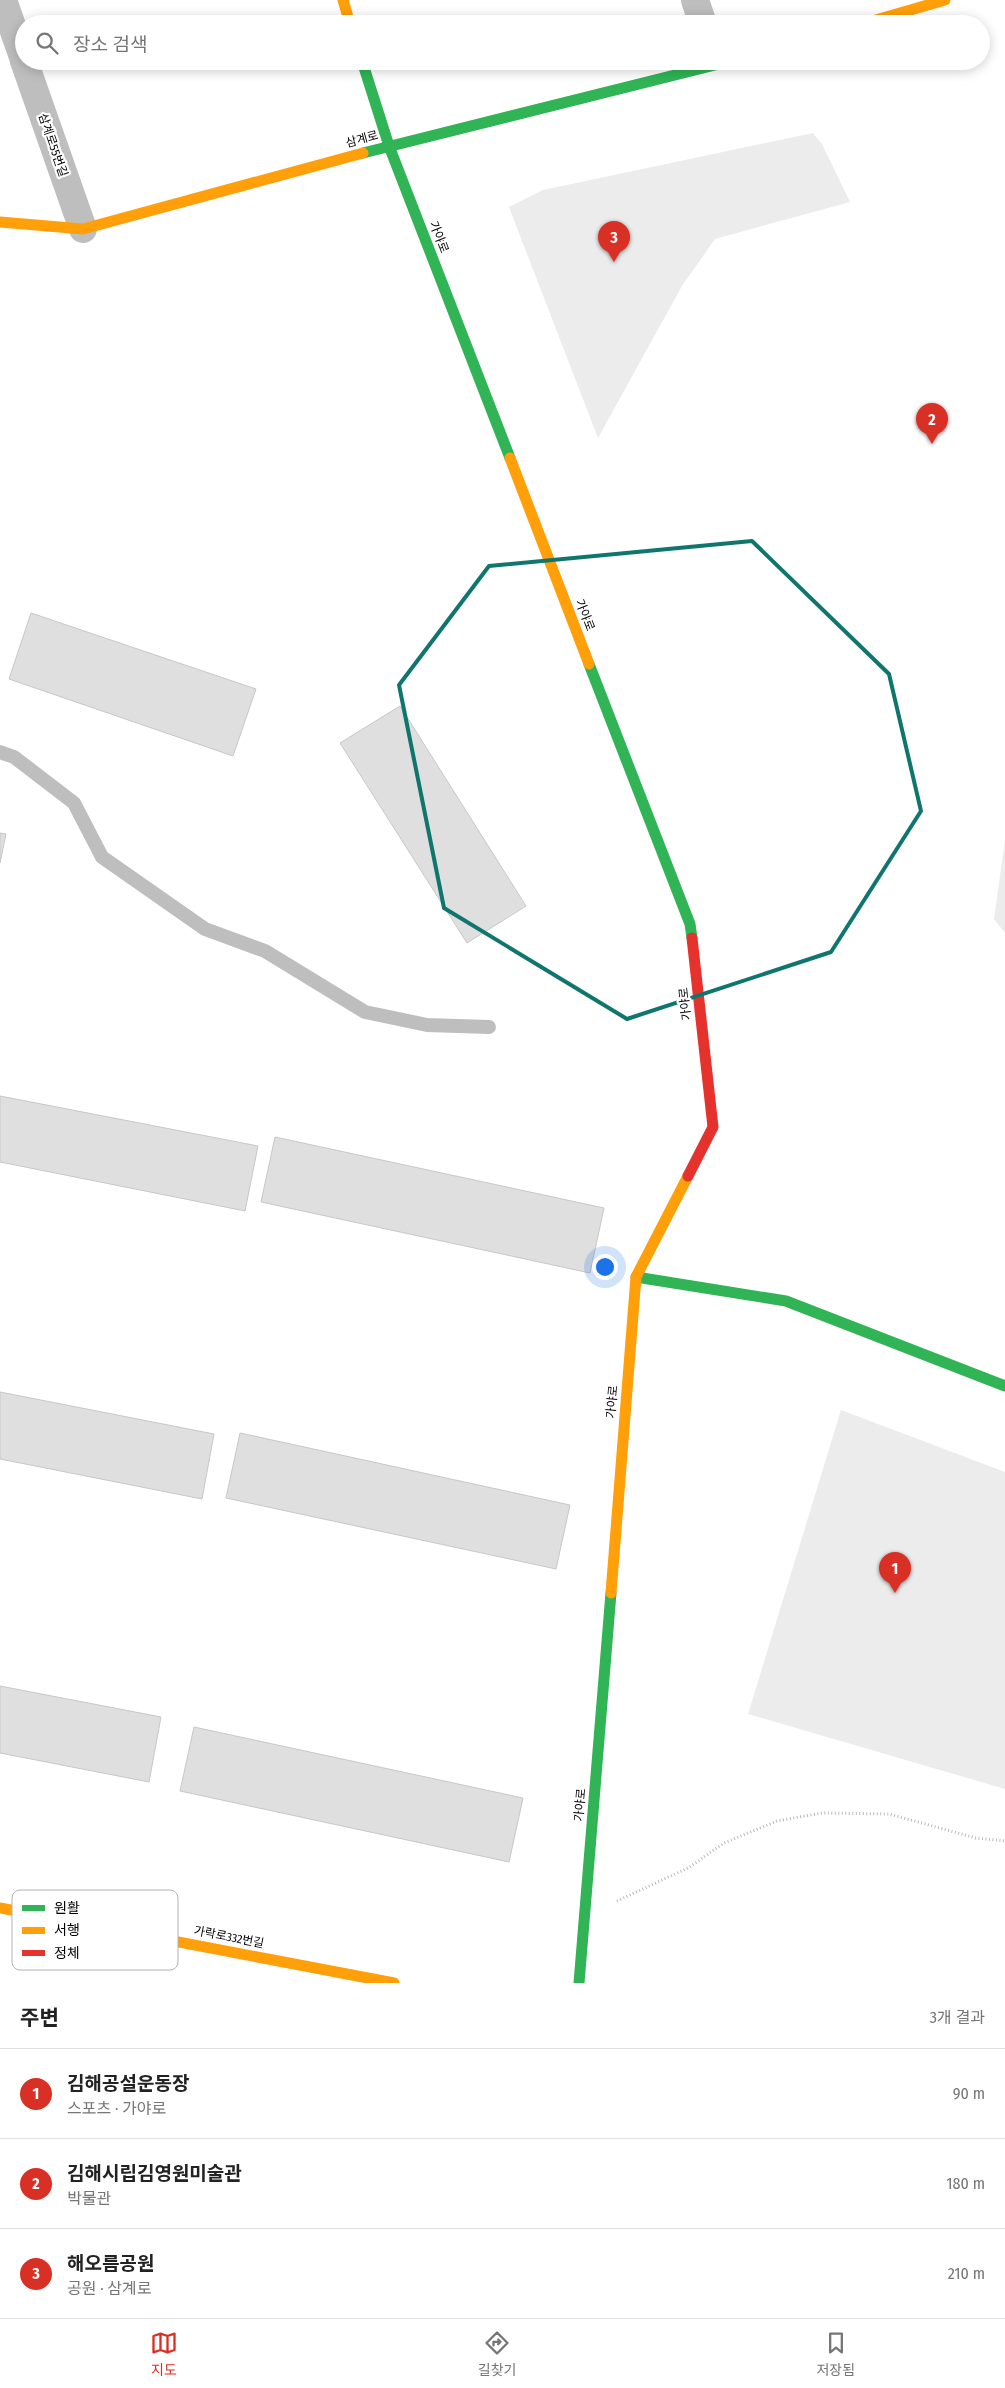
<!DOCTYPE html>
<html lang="ko">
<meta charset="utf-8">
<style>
body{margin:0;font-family:"Fira Sans Condensed","Noto Sans KR",sans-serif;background:#f6f6f6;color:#222}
.you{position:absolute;left:604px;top:1266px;width:18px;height:18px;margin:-12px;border:4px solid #fff;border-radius:50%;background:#1a73e8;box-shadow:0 0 0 8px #1a73e833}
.badge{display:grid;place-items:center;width:32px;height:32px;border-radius:50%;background:#d93025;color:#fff;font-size:16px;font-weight:700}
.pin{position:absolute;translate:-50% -41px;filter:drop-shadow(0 1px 2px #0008)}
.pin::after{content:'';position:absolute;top:26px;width:18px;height:15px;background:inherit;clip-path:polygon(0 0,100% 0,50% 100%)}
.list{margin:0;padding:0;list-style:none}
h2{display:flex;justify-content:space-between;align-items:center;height:65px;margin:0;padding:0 20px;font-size:21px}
h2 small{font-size:16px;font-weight:400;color:#767676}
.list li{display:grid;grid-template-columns:32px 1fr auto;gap:15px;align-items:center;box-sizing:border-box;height:90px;padding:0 20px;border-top:1px solid #e0e0e0}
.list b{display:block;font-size:19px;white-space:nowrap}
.list p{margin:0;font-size:16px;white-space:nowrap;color:#767676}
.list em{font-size:16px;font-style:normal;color:#767676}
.icon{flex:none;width:28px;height:28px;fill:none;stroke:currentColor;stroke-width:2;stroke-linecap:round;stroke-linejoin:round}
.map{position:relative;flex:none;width:1005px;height:1983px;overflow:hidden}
.search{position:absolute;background:#fff;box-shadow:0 2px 12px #0003;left:15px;right:15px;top:15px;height:55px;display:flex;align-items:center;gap:12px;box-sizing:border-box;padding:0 18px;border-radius:28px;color:#767676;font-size:19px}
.sheet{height:335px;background:#fff}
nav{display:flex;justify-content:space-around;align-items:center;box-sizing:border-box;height:70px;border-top:1px solid #e0e0e0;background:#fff;font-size:14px;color:#767676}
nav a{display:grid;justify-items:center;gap:2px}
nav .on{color:#d93025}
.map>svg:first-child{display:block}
.green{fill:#ececec}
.building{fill:#dfdfdf;stroke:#c7c7c7}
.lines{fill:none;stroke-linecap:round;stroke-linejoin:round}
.path{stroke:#b9b9b9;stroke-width:3;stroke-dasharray:1 2.5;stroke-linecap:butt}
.lane{stroke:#bebebe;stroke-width:14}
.street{stroke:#bebebe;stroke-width:28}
.fast{stroke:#30b455;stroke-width:11}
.slow{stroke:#ff9f0a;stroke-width:11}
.jam{stroke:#e5322d;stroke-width:11}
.marked{fill:none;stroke:#0f766e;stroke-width:4;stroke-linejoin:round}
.labels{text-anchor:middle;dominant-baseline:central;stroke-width:4.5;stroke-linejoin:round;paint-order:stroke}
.street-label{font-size:12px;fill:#000;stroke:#fff}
.key{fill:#fff;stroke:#b2b2b2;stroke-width:1}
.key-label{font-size:14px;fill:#000}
</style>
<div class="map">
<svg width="1005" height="1983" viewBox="0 0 1005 1983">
<rect width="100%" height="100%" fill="#fff"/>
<!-- green -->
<g class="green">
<path d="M813 133 822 144 850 202 715 239 682 286 598 438 509 207 543 190Z"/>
<path d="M1005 840V933L994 919Z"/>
<path d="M841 1410 1005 1472V1789L748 1714Z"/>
</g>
<!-- building -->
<g class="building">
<path d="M31 613 256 689 233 756 9 679Z"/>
<path d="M400 706 526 906 467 943 340 743Z"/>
<path d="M0 833 6 834 0 863Z"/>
<path d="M0 1096 258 1146 245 1211 0 1162Z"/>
<path d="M275 1137 604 1208 590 1273 261 1202Z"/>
<path d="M0 1392 214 1434 202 1499 0 1459Z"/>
<path d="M240 1433 570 1505 556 1569 226 1498Z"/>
<path d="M0 1686 161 1717 149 1782 0 1753Z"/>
<path d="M194 1727 523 1798 509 1862 180 1791Z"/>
</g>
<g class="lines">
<!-- path -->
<path class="path" d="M617 1901 688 1868 724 1843 777 1821 822 1813 889 1814 976 1838 1005 1841"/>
<!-- lane -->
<path class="lane" d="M0 752 14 757 74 803 102 857 205 929 265 951 365 1012 427 1025 489 1027"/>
<!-- street -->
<g class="street">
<path d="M3 0 24 60"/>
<path d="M695 0 703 24"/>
<path d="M24 61 83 229"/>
</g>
<!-- fast -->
<g class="fast">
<path d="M362 61 389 146 510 458"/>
<path d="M363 153 731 61"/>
<path d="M589 664 690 924 692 938"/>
<path d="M636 1277 786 1301 1005 1386"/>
<path d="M579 1983 611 1593"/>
</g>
<!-- slow -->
<g class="slow">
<path d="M343 0 350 24"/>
<path d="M862 24 945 0"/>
<path d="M0 222 83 229 363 153"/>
<path d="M510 458 589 664"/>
<path d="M611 1593 636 1277 688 1176"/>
<path d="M0 1908 394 1983"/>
</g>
<!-- jam -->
<path class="jam" d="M688 1176 713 1127 692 938"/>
</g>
<!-- marked area -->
<path class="marked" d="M752 541 889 674 921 811 831 952 627 1019 444 908 399 685 489 566Z"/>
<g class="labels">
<!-- street labels -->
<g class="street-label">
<text transform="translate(362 139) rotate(-15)">삼계로</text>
<text transform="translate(53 145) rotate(71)">삼계로55번길</text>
<text transform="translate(439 237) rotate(69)">가야로</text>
<text transform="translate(585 615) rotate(69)">가야로</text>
<text transform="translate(685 1004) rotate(-96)">가야로</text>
<text transform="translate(612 1402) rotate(-85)">가야로</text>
<text transform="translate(580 1805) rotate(-85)">가야로</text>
<text transform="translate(229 1937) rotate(11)">가락로332번길</text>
</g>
</g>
<!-- legend -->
<rect x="12" y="1890" width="166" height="80" rx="8" class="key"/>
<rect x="22" y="1905" width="23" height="6" fill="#30b455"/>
<rect x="22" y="1927" width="23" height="7" fill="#ff9f0a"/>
<rect x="22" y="1950" width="23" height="6" fill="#e5322d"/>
<g class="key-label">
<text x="54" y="1913">원활</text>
<text x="54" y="1935">서행</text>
<text x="54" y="1958">정체</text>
</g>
</svg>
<div class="you"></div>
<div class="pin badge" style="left:895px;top:1593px">1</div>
<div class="pin badge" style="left:932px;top:444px">2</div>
<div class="pin badge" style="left:614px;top:262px">3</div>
<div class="search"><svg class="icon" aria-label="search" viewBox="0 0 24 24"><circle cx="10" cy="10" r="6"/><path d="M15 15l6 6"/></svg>장소 검색</div>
</div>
<section class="sheet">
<h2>주변<small>3개 결과</small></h2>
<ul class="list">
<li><span class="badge">1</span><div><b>김해공설운동장</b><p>스포츠 · 가야로</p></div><em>90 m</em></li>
<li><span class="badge">2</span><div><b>김해시립김영원미술관</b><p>박물관</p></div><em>180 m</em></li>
<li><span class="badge">3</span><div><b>해오름공원</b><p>공원 · 삼계로</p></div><em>210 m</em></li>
</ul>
</section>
<nav>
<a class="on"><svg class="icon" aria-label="map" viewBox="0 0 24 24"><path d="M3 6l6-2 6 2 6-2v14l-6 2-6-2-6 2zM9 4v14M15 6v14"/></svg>지도</a>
<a><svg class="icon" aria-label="directions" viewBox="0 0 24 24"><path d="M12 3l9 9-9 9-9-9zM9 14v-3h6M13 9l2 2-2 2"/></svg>길찾기</a>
<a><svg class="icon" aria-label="saved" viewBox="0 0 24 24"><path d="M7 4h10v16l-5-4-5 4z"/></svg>저장됨</a>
</nav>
